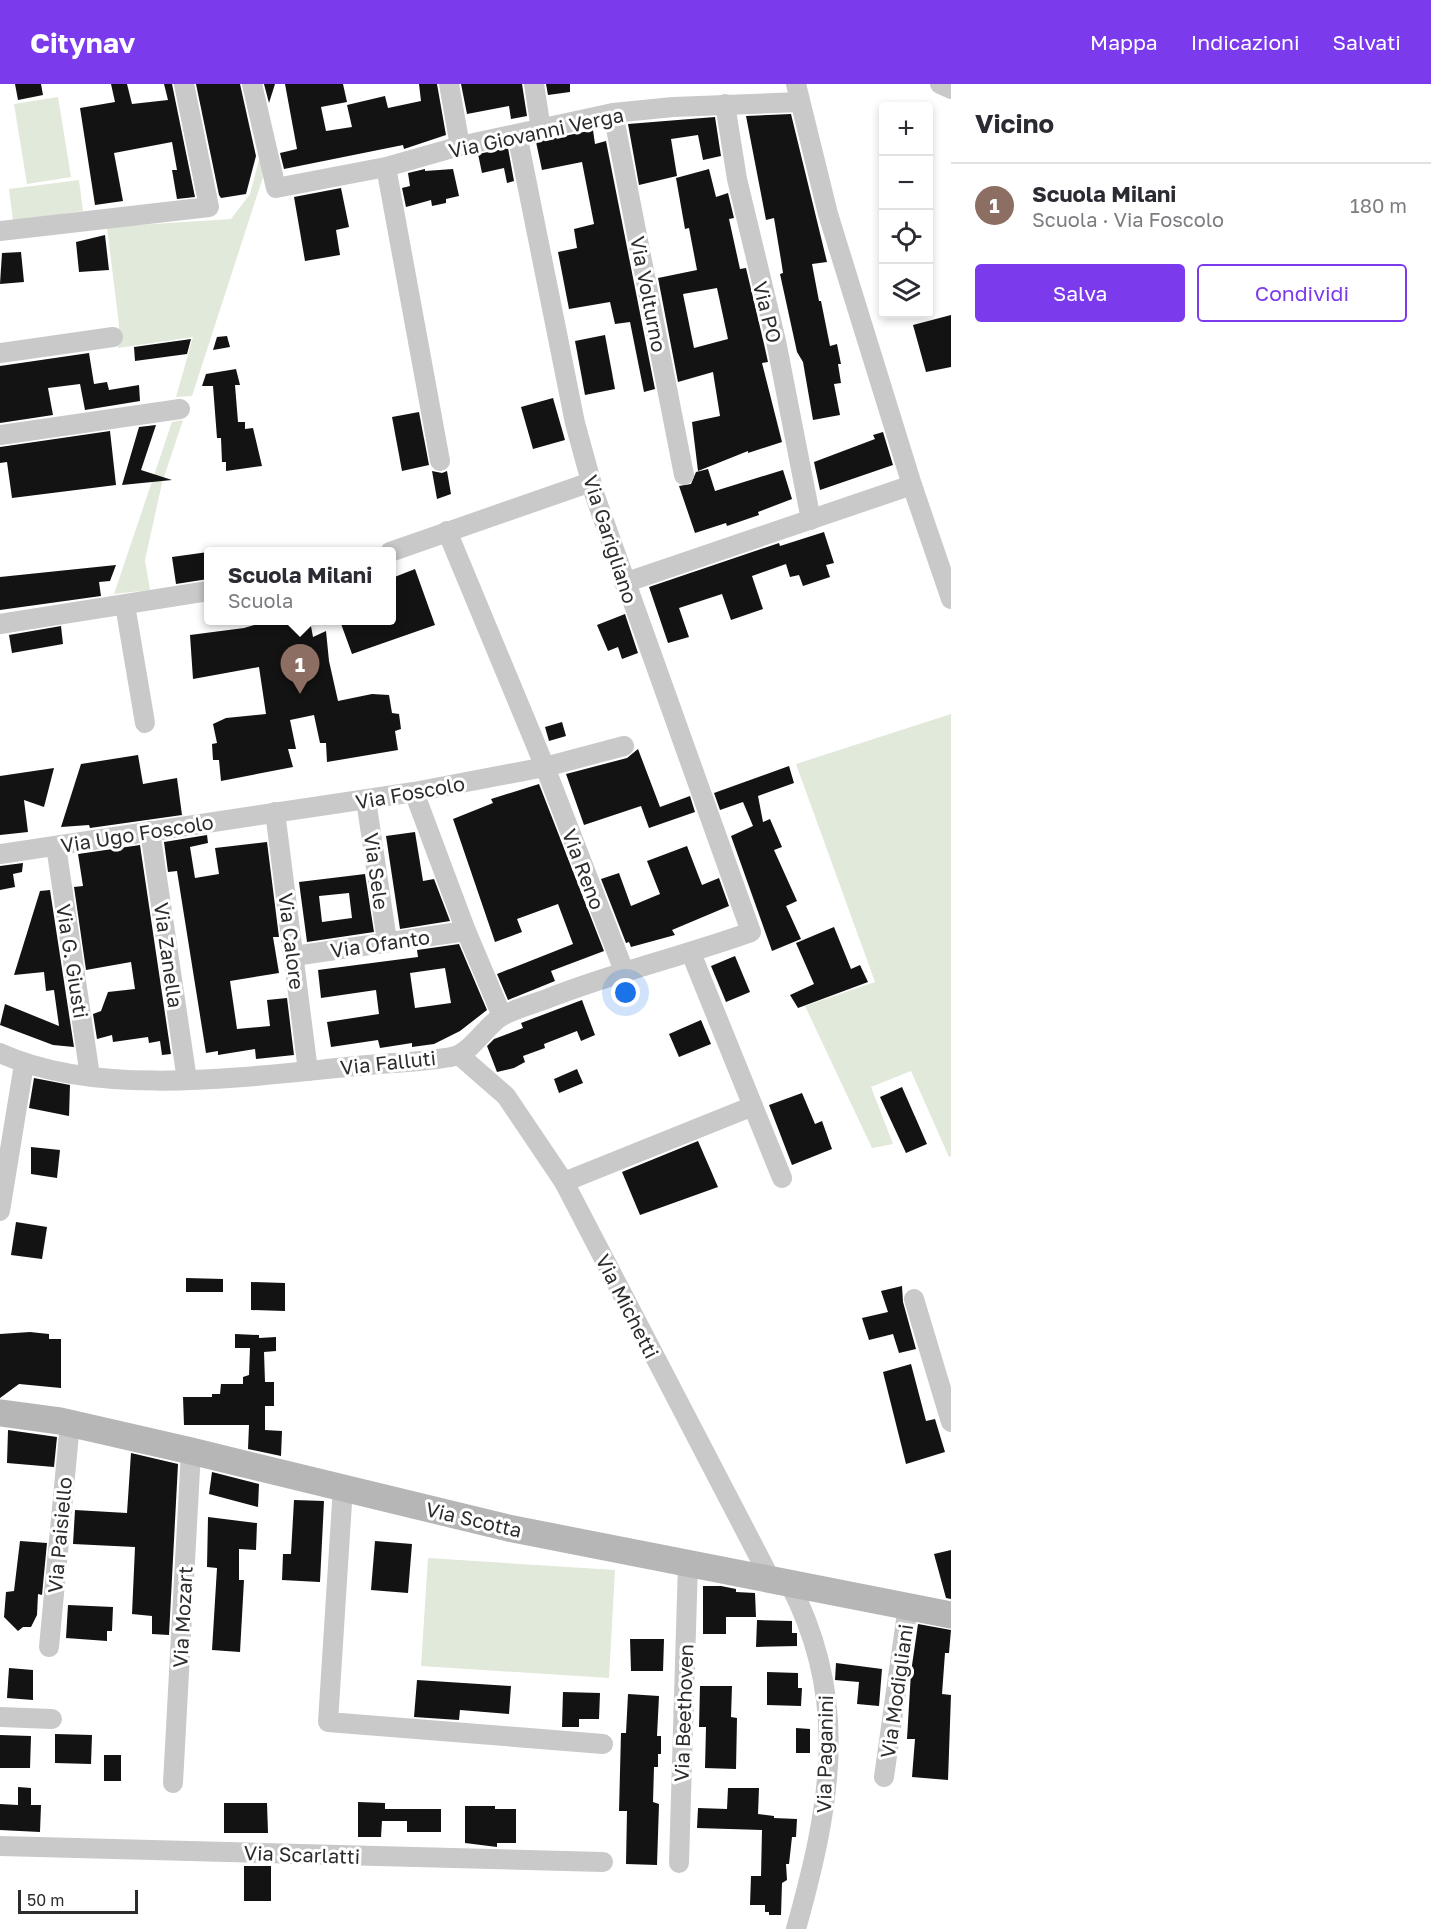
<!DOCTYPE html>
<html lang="it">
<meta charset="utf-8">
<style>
body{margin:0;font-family:"Golos Text",sans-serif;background:#f2f2f3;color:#2b2b33}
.controls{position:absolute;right:18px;top:18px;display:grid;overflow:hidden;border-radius:6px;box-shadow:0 3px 9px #0003}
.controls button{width:54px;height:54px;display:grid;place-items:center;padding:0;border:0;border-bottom:2px solid #e1e1e2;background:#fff;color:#2b2b33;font:30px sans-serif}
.scale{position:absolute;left:18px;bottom:15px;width:120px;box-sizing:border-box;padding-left:6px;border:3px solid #2c2c2c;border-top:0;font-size:16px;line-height:21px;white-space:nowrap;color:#2c2c2c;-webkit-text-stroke:4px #fff;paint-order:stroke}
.you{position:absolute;left:626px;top:909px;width:21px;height:21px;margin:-15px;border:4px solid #fff;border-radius:50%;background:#1a73e8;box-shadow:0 0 0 9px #1a73e833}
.badge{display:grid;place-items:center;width:39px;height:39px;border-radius:50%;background:#7c3aed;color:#fff;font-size:20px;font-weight:700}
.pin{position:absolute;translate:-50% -50px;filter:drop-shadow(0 2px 3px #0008)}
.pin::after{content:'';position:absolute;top:32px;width:21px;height:18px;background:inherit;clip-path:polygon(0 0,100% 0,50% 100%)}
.popup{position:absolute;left:204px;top:463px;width:192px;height:78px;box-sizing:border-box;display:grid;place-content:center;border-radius:6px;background:#fff;filter:drop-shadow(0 2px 4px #0005);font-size:20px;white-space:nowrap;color:#7c7c81}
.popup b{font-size:22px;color:#2b2b33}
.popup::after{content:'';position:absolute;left:50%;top:100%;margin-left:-12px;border:12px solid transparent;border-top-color:#fff}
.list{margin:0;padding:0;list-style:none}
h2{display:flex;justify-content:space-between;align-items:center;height:78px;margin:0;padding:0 24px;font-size:26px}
h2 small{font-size:20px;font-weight:400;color:#7c7c81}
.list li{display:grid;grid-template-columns:39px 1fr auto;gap:18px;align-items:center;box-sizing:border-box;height:84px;padding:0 24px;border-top:2px solid #e1e1e2}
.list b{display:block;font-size:22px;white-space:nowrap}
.list p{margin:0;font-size:20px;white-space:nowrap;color:#7c7c81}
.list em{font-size:20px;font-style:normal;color:#7c7c81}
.actions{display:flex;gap:12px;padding:18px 24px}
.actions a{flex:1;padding:14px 0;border:2px solid #7c3aed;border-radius:6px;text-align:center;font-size:21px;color:#7c3aed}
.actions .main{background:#7c3aed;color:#fff}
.icon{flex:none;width:33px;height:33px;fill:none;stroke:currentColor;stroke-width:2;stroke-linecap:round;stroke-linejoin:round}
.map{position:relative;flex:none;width:951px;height:1845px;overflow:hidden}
header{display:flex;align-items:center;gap:36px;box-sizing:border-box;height:84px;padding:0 30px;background:#7c3aed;color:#fff}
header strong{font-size:28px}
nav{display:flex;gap:33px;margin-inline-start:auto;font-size:21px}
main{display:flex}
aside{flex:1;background:#fff}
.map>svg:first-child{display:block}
.green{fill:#e1e9da}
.building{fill:#131313;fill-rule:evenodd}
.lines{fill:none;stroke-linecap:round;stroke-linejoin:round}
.street{stroke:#c9c9c9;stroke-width:20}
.secondary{stroke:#b6b6b6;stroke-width:27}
.labels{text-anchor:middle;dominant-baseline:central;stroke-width:6;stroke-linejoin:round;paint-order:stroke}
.street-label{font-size:20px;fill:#2c2c2c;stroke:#fff}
</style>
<header>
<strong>Citynav</strong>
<nav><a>Mappa</a><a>Indicazioni</a><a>Salvati</a></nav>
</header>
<main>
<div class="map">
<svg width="951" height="1845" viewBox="0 0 951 1845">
<rect width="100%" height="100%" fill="#fff"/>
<!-- green -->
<g class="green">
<path d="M58 13 71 93 27 100 14 20Z"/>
<path d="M260 72 263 93 192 312 176 313 193 253 118 264 119 241 107 143 231 135 250 110Z"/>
<path d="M79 96 83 127 13 137 9 105Z"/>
<path d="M183 336 162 399 145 476 150 506 114 510 172 338Z"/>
<path d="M951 630V1072L949 1073 911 987 871 1003 893 1060 872 1064 805 922 875 898 796 680Z"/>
<path d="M428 1474 615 1486 609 1594 421 1582Z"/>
</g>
<!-- building -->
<g class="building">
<path d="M15 0H41L43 11 18 16Z"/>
<path d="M111 0H127L132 20 168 16 164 0H172L195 113 177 115 172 86H177L172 58 114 69 123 117 95 121 80 24 115 18Z"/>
<path d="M196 0H240L256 72 246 110 221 114 219 111Z"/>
<path d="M264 0H275L269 19Z"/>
<path d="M285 0H343L347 18 321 23 326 47 352 43 347 21 385 12 388 24 421 17 419 0H437L446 51 404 65 403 61 284 85 280 69 297 65Z"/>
<path d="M461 0H522L527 32 511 35 509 22 467 30Z"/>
<path d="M546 0H570V8L548 11Z"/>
<path d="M791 30 827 178 812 180 819 217H821L830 262 837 260 841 280H838L841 299 834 300 840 331 813 336 803 278 797 268 780 190 783 189 781 176 774 134 766 136 746 32Z"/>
<path d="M715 33 721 72 703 76 698 51 671 55 677 92 639 101 628 40Z"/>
<path d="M593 46 595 60 606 57 655 305 644 308 630 238 615 240 610 218 569 225 558 168 577 164 574 145 594 140 582 78 542 86 536 58Z"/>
<path d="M508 64 514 97 507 99 504 84 482 89 478 70Z"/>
<path d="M425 85V87L453 85 459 112 446 115V119L432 122 431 116 406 123 402 104 410 102 408 89Z"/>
<path d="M709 85 716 113 728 109 734 134 729 135 740 185 746 184 764 260 768 278 762 279 782 358 748 369V367L698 387 692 338 720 332 713 288 678 298 658 194 697 186 689 144 685 145 676 94ZM717 204 728 255 694 264 683 210Z"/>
<path d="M341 104 349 143 336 146 340 171 305 177 294 113Z"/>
<path d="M105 151 109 186 79 188 76 158Z"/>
<path d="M21 168 24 198 0 200 2 169Z"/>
<path d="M951 231V283L926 288 913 241Z"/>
<path d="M605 251 615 305 585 311 575 257Z"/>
<path d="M227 252 230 263 213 266 217 253Z"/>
<path d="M191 255 187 270 135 277 134 263Z"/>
<path d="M89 269 94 300 107 298 109 306 139 301 140 317 85 326 80 300 48 304 53 331 0 339V282Z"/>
<path d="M236 285 240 301H235L238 338H245V345L253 344 262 382 226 387V378H222L221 354H217L213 302H202L206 290Z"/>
<path d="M553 314 565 356 533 365 521 323Z"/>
<path d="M419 328 429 381 402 387 392 333Z"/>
<path d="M156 341 141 386 172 396 122 401 139 343Z"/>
<path d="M110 347 116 401 12 414 7 378 0 379V363Z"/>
<path d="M883 348 893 381 820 406 814 378 875 355 873 351Z"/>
<path d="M708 385 715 407 783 386 792 415 758 428 759 431 727 442 726 439 695 449 679 402 691 400 696 388Z"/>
<path d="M432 387 442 389 447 387 451 410 437 415Z"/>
<path d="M824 448 834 479 826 481 830 493 803 502 799 491 790 493 786 480 752 492 763 525 731 536 722 510 679 524 689 553 668 559 649 503 779 459 780 462Z"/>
<path d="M208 468V495L176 500 172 473Z"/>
<path d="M116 481 110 497 99 498 101 512 0 526V493Z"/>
<path d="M415 485 435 541 352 570 340 537H392V494Z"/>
<path d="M625 530 638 569 622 575 618 563 608 567 597 541Z"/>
<path d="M268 537H310L313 553 326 547 329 577 338 617 372 610 389 611 392 629 399 630 401 645 395 647 398 666 327 678 326 659H320L314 631 290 636 296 665H288L293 683 221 697 219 676H213L212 660 217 659 213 640 226 634 266 630 259 583 193 595 190 551 244 544Z"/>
<path d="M61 542 63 560 12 569 9 551Z"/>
<path d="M562 638 566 652 549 657 545 643Z"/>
<path d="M638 665 660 723 690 712 695 728 649 744 641 722 584 741 566 690 627 674Z"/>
<path d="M138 671 143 700 177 694 182 731 90 744 89 741 61 743 81 680Z"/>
<path d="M789 682 794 699 758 712 763 738 770 735 782 763 774 766 797 817 786 822 801 855 772 867 731 752 753 742 743 718 720 726 714 709Z"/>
<path d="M54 684 44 723 24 716 28 748 0 751V692Z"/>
<path d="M539 700 604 867 551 887 555 897 508 916 497 890 573 860 558 820 517 835 522 848 495 858 453 735 493 719 491 715Z"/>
<path d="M415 748 423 797 434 795 450 837 400 845 386 752Z"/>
<path d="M207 751 208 759 190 763 195 794 219 790 215 764 267 758 279 853H273L279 889 230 897 237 945 270 942 267 916 287 914 294 971 256 975 255 965 218 971V967L206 969 177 787 168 788 164 758Z"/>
<path d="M140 761 171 970 162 971 160 957 149 959 148 953 113 958 112 951 97 955 93 930 101 927 108 908 135 905 131 878 86 886 74 803 83 802 78 770Z"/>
<path d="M687 762 702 801 719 794 729 822 672 846 675 851 631 863 629 858 626 859 601 795 619 789 631 822 660 810 647 777Z"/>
<path d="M23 779 22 788 13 790 15 803 0 806V782Z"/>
<path d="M365 790 374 848 307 858 299 798ZM349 809 352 834 322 838 319 812Z"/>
<path d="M50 806 74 963 53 961 0 941 5 920 59 942 54 906 46 907 44 888 14 891 40 807Z"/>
<path d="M834 843 851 885 860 881 868 898 798 924 790 911 814 900 796 859Z"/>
<path d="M459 860 487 926 460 947 434 960 412 963V959L380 964 378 956 331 963 327 938 379 930 376 906 321 914 318 886 418 873 417 866ZM445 884 451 919 415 924 410 889Z"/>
<path d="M735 872 750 908 726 918 711 882Z"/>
<path d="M582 916 595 951 581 957 577 947 544 960 545 964 523 972 525 978 514 984 497 988 487 962 494 955 523 944 521 939Z"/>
<path d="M701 936 711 960 679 973 669 950Z"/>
<path d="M577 985 583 999 559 1009 554 995Z"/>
<path d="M34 994 70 1001 69 1032 29 1024Z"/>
<path d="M902 1003 927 1060 906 1069 880 1013Z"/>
<path d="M802 1009 815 1040 822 1037 832 1065 792 1081 769 1021Z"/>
<path d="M698 1057 718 1103 640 1131 622 1088Z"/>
<path d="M31 1063 60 1066 57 1094 31 1090Z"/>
<path d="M16 1138 47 1143 42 1175 11 1171Z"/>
<path d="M186 1194 223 1195V1208H186Z"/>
<path d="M251 1198 285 1199V1227L251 1226Z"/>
<path d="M902 1202 903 1218 916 1265 899 1269 893 1250 869 1256 862 1234 888 1228 881 1207Z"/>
<path d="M30 1248 49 1250V1255H61V1304L19 1300 0 1314V1250Z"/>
<path d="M235 1250 259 1251V1254L276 1253V1267L264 1268 265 1298H274V1322H265V1346L282 1347 281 1372 248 1365 249 1341H184L183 1313H212V1310H220L221 1300H243V1293L249 1291 250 1264H235Z"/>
<path d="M911 1280 926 1337 935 1335 945 1368 906 1380 883 1288Z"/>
<path d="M8 1346 57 1353 54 1383 7 1379Z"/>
<path d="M131 1369 178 1380 169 1551 152 1550V1532L132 1530 135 1463 73 1460 75 1426 127 1429Z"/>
<path d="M212 1388 259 1400 258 1423 209 1410Z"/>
<path d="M294 1416 324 1417 320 1498 282 1496 283 1470H291Z"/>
<path d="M208 1433 257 1439 256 1466 239 1465V1496H244L240 1568 212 1566 217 1484 207 1483Z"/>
<path d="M20 1457 47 1459 42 1511 38 1510 37 1531 31 1543H23L18 1547 4 1533 6 1508 14 1507Z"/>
<path d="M375 1457 412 1460 408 1509 371 1506Z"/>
<path d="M951 1466V1515L946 1514 934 1470Z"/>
<path d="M703 1502H721L736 1505V1508L755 1509 756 1533H726V1550H703Z"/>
<path d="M68 1521 113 1523 112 1547H107V1557L66 1554Z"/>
<path d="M757 1536 792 1537V1549H797V1562L756 1563Z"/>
<path d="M918 1540 951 1546 949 1569H945L942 1610 951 1611 948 1696 912 1693 915 1655H907L911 1588Z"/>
<path d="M630 1555H664L663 1587H631Z"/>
<path d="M836 1579 882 1585 879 1622 857 1620 859 1598 835 1596Z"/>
<path d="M9 1584 33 1586V1616L7 1614Z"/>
<path d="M767 1588 798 1589V1604H802L801 1622 767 1621Z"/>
<path d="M417 1596 511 1602 509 1630 460 1626 459 1636 414 1633Z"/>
<path d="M700 1602H732L731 1633 737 1634 736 1685 705 1684 706 1643H699Z"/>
<path d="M563 1608 600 1609 599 1635H579V1643H562Z"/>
<path d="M628 1610 659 1612 657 1652H661V1670H658V1683H654L653 1718 659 1720 657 1781 626 1780 627 1727H619L621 1649H626Z"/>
<path d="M796 1644 810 1645V1669H796Z"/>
<path d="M55 1650 92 1651 91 1680 55 1679Z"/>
<path d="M0 1651 31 1652 30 1684H0Z"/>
<rect x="104" y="1671" width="17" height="26"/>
<path d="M18 1703 31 1704V1721H41L40 1748 0 1746V1720L18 1721Z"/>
<path d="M728 1704H759L758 1730 774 1732V1734L797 1735 796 1753H792L789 1780H786L787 1796 782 1799 781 1831H769V1828H765V1821H750L751 1792H761L762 1746 697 1744 698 1724 727 1725Z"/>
<path d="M358 1718 385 1719V1725H441V1748H407V1737H382L381 1753H358Z"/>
<path d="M224 1719H267L268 1749H224Z"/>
<path d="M465 1722H495V1725H516V1759H497V1763L465 1759Z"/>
<rect x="244" y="1782" width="27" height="35"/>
</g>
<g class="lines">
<!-- street -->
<g class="street">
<path d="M252 0 276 104 386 83 460 62 613 29 673 23 800 18"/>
<path d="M449 0 460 62"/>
<path d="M534 0 541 45"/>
<path d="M796 0 828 130 912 401"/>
<path d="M940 0 951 5"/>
<path d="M725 20 737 95 776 257 811 436"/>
<path d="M613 29 684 391"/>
<path d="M386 83 440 377"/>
<path d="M0 147 209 123 184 0"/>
<path d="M0 269 113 253"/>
<path d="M0 351 180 325"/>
<path d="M447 447 545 683 624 887"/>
<path d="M390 468 591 398"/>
<path d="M624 499 912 401 951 515"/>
<path d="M125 521 145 639"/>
<path d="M0 540 208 507"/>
<path d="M414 708 466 847 502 932"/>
<path d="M366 716 387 857"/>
<path d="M275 728 308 987"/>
<path d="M150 747 187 996"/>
<path d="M56 762 90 992"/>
<path d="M0 770 414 708 545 683 624 662"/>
<path d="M691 869 782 1094"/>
<path d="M294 872 466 847"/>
<path d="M0 969C103 1016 258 991 368 981 387 979 443 977 458 971 473 965 487 941 502 932 517 924 534 920 549 914 615 888 684 872 751 848L595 412 575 339 517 50"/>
<path d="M459 971 506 1012 564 1098 770 1494"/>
<path d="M564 1098 753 1022"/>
<path d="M0 1127 24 980"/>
<path d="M914 1215 951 1338"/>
<path d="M343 1403 328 1638 603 1660"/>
<path d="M789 1499C851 1616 830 1723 796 1845"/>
<path d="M49 1563 70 1339"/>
<path d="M0 1633 52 1635"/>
<path d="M884 1693 908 1522"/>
<path d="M173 1699 191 1367"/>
<path d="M0 1762 603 1778"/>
<path d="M679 1779 688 1479"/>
</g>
<!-- secondary -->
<path class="secondary" d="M0 1329 60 1337 191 1367 508 1444 951 1531"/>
</g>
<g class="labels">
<!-- street labels -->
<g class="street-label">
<text transform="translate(536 48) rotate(-12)">Via Giovanni Verga</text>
<text transform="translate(649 210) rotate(79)">Via Volturno</text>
<text transform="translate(768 228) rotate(76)">Via PO</text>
<text transform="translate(611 455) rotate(72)">Via Garigliano</text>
<text transform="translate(410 708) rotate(-10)">Via Foscolo</text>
<text transform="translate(137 749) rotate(-9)">Via Ugo Foscolo</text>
<text transform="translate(584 785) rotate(69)">Via Reno</text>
<text transform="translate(377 787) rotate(82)">Via Sele</text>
<text transform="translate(292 857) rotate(83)">Via Calore</text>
<text transform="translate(380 859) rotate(-8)">Via Ofanto</text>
<text transform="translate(169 871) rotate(82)">Via Zanella</text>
<text transform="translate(73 877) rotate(81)">Via G. Giusti</text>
<text transform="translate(388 978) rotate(-6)">Via Falluti</text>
<text transform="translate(628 1222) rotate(63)">Via Michetti</text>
<text transform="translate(474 1435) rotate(13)">Via Scotta</text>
<text transform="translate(59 1451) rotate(-85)">Via Paisiello</text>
<text transform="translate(182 1533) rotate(-87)">Via Mozart</text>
<text transform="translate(896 1607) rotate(-82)">Via Modigliani</text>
<text transform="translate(683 1629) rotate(-88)">Via Beethoven</text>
<text transform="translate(824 1670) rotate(-89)">Via Paganini</text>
<text transform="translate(302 1770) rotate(2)">Via Scarlatti</text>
</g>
</g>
</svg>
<div class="controls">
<button>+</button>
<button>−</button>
<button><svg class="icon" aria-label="locate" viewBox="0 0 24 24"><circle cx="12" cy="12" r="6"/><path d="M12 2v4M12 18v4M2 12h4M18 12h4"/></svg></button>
<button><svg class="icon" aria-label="layers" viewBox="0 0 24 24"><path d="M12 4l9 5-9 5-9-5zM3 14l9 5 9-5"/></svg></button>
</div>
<div class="scale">50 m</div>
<div class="you"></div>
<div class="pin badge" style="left:300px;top:610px;background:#8d6e63">1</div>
<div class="popup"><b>Scuola Milani</b>Scuola</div>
</div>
<aside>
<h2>Vicino<small></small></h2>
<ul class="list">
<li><span class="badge" style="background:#8d6e63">1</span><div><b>Scuola Milani</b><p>Scuola · Via Foscolo</p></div><em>180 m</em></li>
</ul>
<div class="actions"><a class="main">Salva</a><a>Condividi</a></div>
</aside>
</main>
